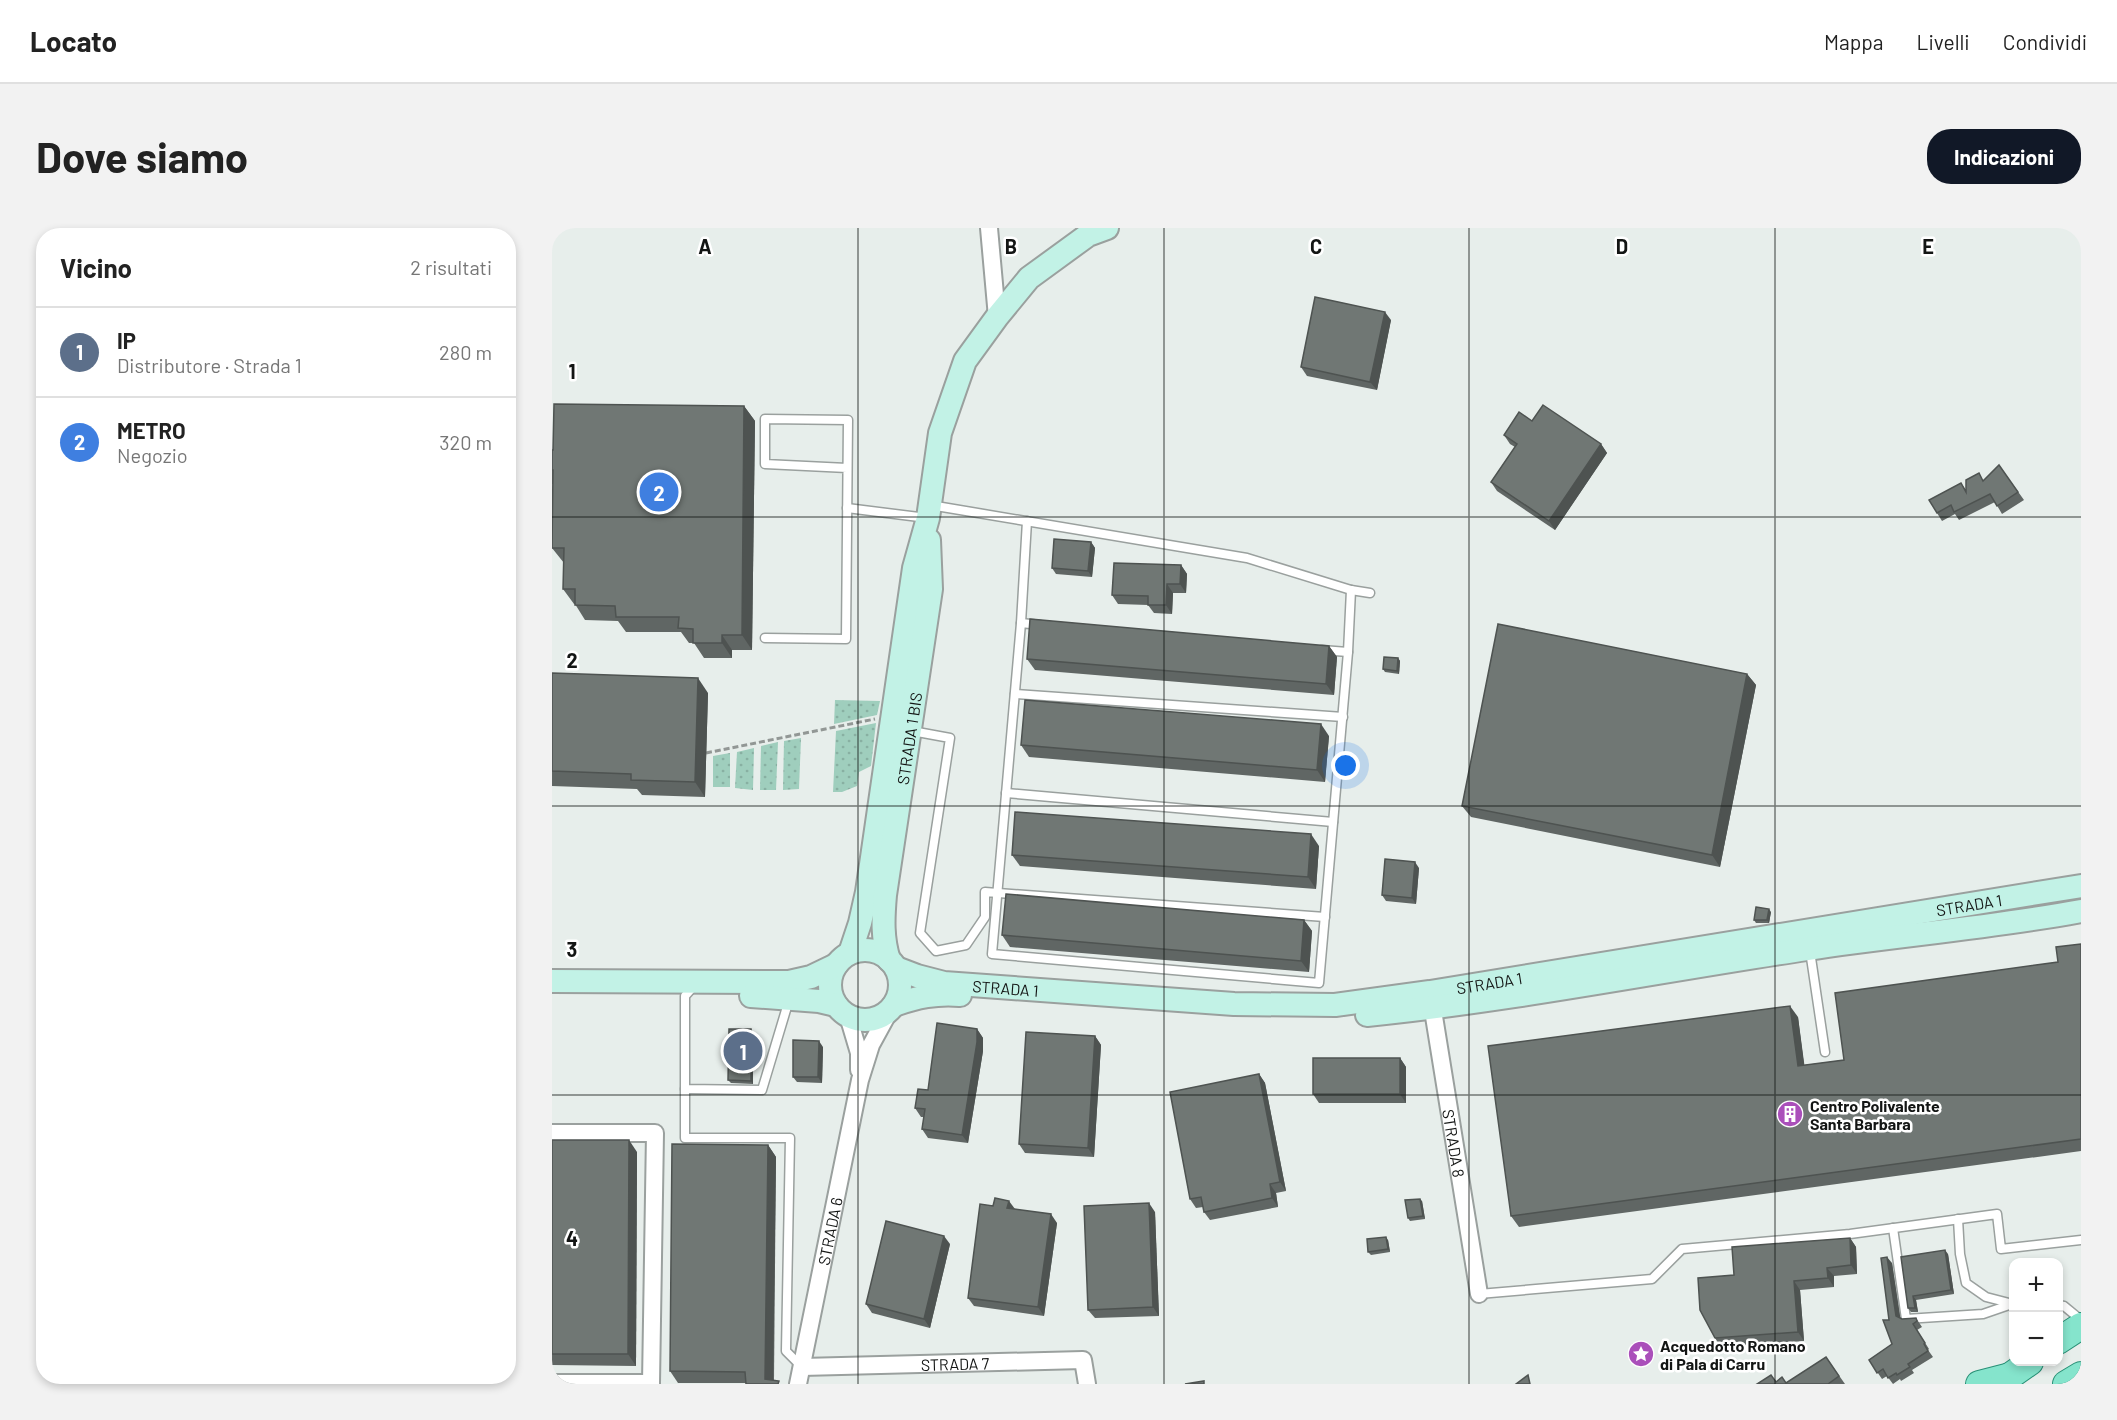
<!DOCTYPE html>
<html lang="it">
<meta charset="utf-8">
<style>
body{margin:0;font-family:Barlow,sans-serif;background:#f2f2f2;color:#222}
.controls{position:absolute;right:18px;bottom:18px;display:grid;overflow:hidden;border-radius:12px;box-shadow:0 3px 9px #0003}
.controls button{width:54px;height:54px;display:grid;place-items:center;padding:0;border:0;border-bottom:2px solid #e0e0e0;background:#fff;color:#222;font:30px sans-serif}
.you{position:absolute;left:794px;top:538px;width:21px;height:21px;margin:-15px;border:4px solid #fff;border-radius:50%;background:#1a73e8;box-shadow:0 0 0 9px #1a73e833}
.badge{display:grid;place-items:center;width:39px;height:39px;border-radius:50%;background:#111827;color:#fff;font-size:20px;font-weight:700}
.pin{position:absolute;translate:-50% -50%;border:3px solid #fff;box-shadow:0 2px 6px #0006}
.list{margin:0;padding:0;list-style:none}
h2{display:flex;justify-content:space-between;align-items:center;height:78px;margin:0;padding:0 24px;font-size:26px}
h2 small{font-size:20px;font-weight:400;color:#767676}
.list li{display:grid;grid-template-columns:39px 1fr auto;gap:18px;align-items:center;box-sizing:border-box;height:90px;padding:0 24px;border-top:2px solid #e0e0e0}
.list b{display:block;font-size:22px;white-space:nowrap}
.list p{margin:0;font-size:20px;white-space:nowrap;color:#767676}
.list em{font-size:20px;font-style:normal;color:#767676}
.map{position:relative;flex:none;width:1529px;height:1156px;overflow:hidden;border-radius:24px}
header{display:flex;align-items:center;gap:36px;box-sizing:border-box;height:84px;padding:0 30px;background:#fff;border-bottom:2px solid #e0e0e0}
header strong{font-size:28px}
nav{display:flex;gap:33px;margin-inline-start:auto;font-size:21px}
.intro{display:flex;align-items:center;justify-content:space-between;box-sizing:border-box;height:144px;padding:0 36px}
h1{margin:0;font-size:42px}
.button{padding:15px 27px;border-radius:24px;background:#111827;color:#fff;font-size:21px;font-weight:700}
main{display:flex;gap:36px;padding:0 36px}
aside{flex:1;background:#fff;border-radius:24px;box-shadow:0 3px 9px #0003}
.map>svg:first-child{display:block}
.grass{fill:url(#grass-dots)}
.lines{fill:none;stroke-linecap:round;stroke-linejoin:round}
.lane-casing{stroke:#9aa09e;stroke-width:11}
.street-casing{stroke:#9aa09e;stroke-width:20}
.secondary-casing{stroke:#9aa09e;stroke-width:26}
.primary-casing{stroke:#289076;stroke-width:28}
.path{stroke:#929795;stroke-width:3;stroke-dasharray:6 3;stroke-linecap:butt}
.lane{stroke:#fff;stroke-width:8}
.street{stroke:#fff;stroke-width:16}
.secondary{stroke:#c2f2e6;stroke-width:22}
.primary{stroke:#85e4cc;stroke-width:26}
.wall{fill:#606664}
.shaded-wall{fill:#4e5351}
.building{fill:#707774;stroke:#4e5351;stroke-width:1.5}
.grid{fill:none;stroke:#131514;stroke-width:1.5;stroke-opacity:0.55}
.labels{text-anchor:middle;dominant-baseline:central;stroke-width:5;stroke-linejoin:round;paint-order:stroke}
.street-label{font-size:16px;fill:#131514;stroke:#fff}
.poi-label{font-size:16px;font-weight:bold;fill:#131514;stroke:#fff;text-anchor:start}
.grid-label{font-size:20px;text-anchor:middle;font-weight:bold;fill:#131514;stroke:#fff;stroke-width:5;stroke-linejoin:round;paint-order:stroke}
</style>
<header>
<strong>Locato</strong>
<nav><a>Mappa</a><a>Livelli</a><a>Condividi</a></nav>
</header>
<div class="intro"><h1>Dove siamo</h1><a class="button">Indicazioni</a></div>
<main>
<aside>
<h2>Vicino<small>2 risultati</small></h2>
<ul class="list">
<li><span class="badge" style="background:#5c6f8a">1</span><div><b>IP</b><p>Distributore · Strada 1</p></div><em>280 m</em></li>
<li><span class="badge" style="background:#3f7fe0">2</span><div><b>METRO</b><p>Negozio</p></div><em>320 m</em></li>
</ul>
</aside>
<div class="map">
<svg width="1529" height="1156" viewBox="0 0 1529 1156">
<defs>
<pattern id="grass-dots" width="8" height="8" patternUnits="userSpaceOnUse" patternTransform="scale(1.5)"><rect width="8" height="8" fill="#9fcebd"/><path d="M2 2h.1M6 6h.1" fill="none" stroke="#88b0a2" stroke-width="1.8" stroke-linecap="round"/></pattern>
</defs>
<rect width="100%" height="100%" fill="#e7eeeb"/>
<!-- grass -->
<g class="grass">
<path d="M283 472 328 473 325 487 282 496Z"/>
<path d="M324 495 319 538 307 544 305 558 290 564H281L284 503Z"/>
<path d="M249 510 247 561 231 562 232 513Z"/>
<path d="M226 514 224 562H208L209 518Z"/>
<path d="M202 520 201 562 183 560 185 524Z"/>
<path d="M178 525V559H161V528Z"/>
</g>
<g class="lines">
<!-- lane casing -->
<g class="lane-casing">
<g id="lane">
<path d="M378 277 695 330 799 362 818 365"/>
<path d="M295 280 375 290"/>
<path d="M469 395 475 293"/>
<path d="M488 397 469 395 440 726 767 755 796 424 799 362"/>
<path d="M213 410 294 411 296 192 213 191V236L295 240"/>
<path d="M770 422 796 424"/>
<path d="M463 466 791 489"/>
<path d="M360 503 398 510 368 705 384 723 414 717 433 689V664L773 689"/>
<path d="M454 565 781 594"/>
<path d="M1258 723 1273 824"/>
<path d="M142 758 133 768V861L210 862 237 772"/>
<path d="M133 861V910H238L234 1123 250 1139"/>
<path d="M1406 991 1408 1026 1414 1055 1434 1069 1461 1076"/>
<path d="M1341 1000 1354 1091 1431 1086 1460 1076"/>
<path d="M927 1066 1100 1051 1130 1021 1298 1006 1445 986 1449 1021 1529 1012"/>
<path d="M1506 1077 1512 1078 1529 1092"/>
</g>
</g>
<!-- street casing -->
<g class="street-casing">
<g id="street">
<path d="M437 0 445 89"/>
<path id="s1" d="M879 770 927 1066"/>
<path d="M296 788 307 825V842"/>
<path d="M0 905H103L99 1155H0"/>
<path id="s2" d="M250 1139 531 1132 535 1156"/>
<path id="s3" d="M246 1156 308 852 319 817 337 784"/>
</g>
</g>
<!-- secondary casing -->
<g class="secondary-casing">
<g id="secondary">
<circle cx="313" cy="757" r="35"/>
<path d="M298 725 308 695 315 664 362 340 376 290 388 205 413 133 445 89 477 50 536 7 555 0"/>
<path id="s4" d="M337 732C330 710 331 690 333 667L379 361 377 312"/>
<path id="s5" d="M344 740 365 748 392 755 682 776 783 777 878 764 1529 658"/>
<path d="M0 753 237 754 259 749 284 737"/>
<path d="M199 768 267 773 284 777"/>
<path d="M342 777C365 769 384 765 408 767"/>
<path d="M815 787C963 772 1108 743 1255 721 1346 707 1438 700 1529 683"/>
</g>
</g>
<!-- primary casing -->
<g class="primary-casing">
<g id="primary">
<path d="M1506 1113 1529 1098"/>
<path d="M1427 1156 1458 1148"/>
<path d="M1451 1156 1458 1148 1478 1134"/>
<path d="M1514 1156 1529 1147"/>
</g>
</g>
<!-- path -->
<path class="path" d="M154 525 323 491"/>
<!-- lane -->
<use href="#lane" class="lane"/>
<!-- street -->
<use href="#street" class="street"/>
<!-- secondary -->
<use href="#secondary" class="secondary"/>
<!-- primary -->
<use href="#primary" class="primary"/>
</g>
<!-- wall -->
<g class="wall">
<path d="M839 92 825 162 755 148 749 139Z"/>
<path d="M192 178 203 193 200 422H180V430H152L142 415H137L129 404H74L66 393 33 392 23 376H22L11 361 12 335 0 320 1 256H0V222Z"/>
<path d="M980 193 1049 216 1055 225 1003 302 945 263 939 254 963 219 958 216 952 207Z"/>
<path d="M1447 237 1472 272 1450 286 1443 274 1407 292 1403 286 1390 293 1385 285 1409 255 1414 262 1432 252Z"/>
<path d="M539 314 543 320 540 349 504 346 500 340Z"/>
<path d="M629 337 635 346 634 365H621L620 386 602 385 596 377 566 376 560 367Z"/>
<path d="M777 418 785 429 782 467 483 442 475 431Z"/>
<path d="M846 430 848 433 847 446 833 444 831 441Z"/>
<path d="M0 445 156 465 153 569 90 567 85 561 0 558Z"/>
<path d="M1195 446 1204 457 1168 639 919 589 910 578Z"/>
<path d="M777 508 773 554 477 529 469 517Z"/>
<path d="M767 618 764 661 468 638 460 627Z"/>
<path d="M867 640 864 676 834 673 830 667Z"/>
<path d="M1219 684 1217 695H1204L1202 692Z"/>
<path d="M752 692 760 703 757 744 458 719 450 707Z"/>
<path d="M1529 716V923L967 999 959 988 1246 789 1252 837 1292 832 1506 734Z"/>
<path d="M425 801 431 810V823L416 915 376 910 370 901 372 889H369L363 880 376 862Z"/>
<path d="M201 804V856L179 855 176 852Z"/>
<path d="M543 808 549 817 542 929 473 925 467 916Z"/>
<path d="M271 819 270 855 245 854 241 849Z"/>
<path d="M848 830 854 839V875H767L761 866Z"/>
<path d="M707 846 713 855 734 963 724 965 726 979 658 992 652 984 651 979 644 980 638 971Z"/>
<path d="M0 912 85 924 84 1138 0 1137Z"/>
<path d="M216 917 224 929 222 1152 194 1155H126L118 1143Z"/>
<path d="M870 973 873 991 858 993 856 990Z"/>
<path d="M463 981 505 995 492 1088 422 1078 416 1070Z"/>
<path d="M603 984 607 1088 543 1090 536 1082Z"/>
<path d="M1298 1010 1304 1019 1305 1046 1282 1048V1059L1248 1062 1252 1113 1169 1119 1163 1110 1182 1047Z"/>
<path d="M836 1012 838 1024 819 1027 816 1024Z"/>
<path d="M398 1016 378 1100 320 1085 314 1076Z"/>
<path d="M1396 1026 1402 1066 1364 1072 1366 1084H1359L1356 1080 1349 1029Z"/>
<path d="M1340 1035 1348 1090 1350 1091 1364 1090 1370 1099 1365 1102 1377 1121 1376 1122 1381 1129 1360 1142 1362 1145 1349 1153 1348 1151 1341 1156 1335 1148 1330 1151 1317 1132 1340 1116 1337 1092Z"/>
<path d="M1274 1129 1293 1156H1205L1234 1155Z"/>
</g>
<!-- shaded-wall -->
<g class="shaded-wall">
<path d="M833 84 839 92 825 162 818 154Z"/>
<path d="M192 178 203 193 200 422 190 407Z"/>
<path d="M1049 216 1055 225 1003 302 997 293Z"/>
<path d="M539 314 543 320 540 349 536 343Z"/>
<path d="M629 337 635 346 634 365 628 356Z"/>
<path d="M615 356 621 365 620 386 614 377Z"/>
<path d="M170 407 180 422V430L170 415Z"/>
<path d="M777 418 785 429 782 467 774 456Z"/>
<path d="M846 430 848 433 847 446 845 443Z"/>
<path d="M1195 446 1204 457 1168 639 1160 627Z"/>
<path d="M146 450 156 465 153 569 143 554Z"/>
<path d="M769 496 777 508 773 554 765 542Z"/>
<path d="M759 606 767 618 764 661 756 649Z"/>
<path d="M863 634 867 640 864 676 860 670Z"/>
<path d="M1217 681 1219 684 1217 695 1215 692Z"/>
<path d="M752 692 760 703 757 744 749 733Z"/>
<path d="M1238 778 1246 789 1254 849 1246 838Z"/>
<path d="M199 801 201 804V856L199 853Z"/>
<path d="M425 801 431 810V823L416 915 410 907Z"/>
<path d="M543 808 549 817 542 929 536 920Z"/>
<path d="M267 813 271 819 270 855 266 849Z"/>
<path d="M848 830 854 839V875L848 866Z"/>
<path d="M707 846 713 855 734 963 728 954Z"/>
<path d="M77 912 85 924 84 1138 76 1126Z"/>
<path d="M216 917 224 929 221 1156 213 1151Z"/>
<path d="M718 956 724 965 726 979 720 970Z"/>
<path d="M868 971 870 973 873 991 871 988Z"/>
<path d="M457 973 463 981 455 980Z"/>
<path d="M597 975 603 984 607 1088 601 1079Z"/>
<path d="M499 986 505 995 492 1088 486 1079Z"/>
<path d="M392 1008 398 1016 378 1100 372 1091Z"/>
<path d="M834 1009 836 1012 838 1024 836 1021Z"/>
<path d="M1298 1010 1304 1019 1305 1046 1299 1037Z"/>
<path d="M1393 1022 1396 1026 1402 1066 1399 1062Z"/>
<path d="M1335 1029 1340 1035 1349 1094 1344 1088Z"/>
<path d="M1275 1040 1282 1048V1059L1276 1050Z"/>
<path d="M1242 1053 1248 1062 1252 1113 1246 1104Z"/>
<path d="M1361 1068 1364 1072 1366 1084 1363 1080Z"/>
</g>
<!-- building -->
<g class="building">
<path d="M763 69 833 84 818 154 749 139Z"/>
<path d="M2 176 192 178 190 407H170V415H141V401L126 400 127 389H64L63 378 23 377V361H11L12 320H0L1 242H0V222H1Z"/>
<path d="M991 177 1049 216 997 293 939 254 965 216 952 207 967 184 980 193Z"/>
<path d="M1447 237 1466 264 1445 278 1438 266 1402 284 1399 277 1385 285 1377 272 1409 255 1414 264V252L1427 245 1431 253Z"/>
<path d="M502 311 539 314 536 343 500 340Z"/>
<path d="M562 335 629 337 628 356H615L614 377H596V368L560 367Z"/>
<path d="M478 391 777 418 774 456 475 431Z"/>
<path d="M946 396 1195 446 1160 627 910 578Z"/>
<path d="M832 429 846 430 845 443 831 441Z"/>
<path d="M0 445 146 450 143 554 79 552V546L0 543Z"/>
<path d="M473 472 769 496 765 542 469 517Z"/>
<path d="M463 584 759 606 756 649 460 627Z"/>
<path d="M833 631 863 634 860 670 830 667Z"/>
<path d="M454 666 752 692 749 733 450 707Z"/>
<path d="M1204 679 1217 681 1215 692H1202Z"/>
<path d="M1529 716V911L959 988 936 818 1238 778 1246 838 1292 832 1283 765 1506 734 1504 719Z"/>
<path d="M385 795 425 801V814L410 907 370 901 373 881 363 880 366 861 376 862Z"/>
<path d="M177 801H199V853L176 852Z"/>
<path d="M474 804 543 808 536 920 467 916Z"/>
<path d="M241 812 267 813 266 849H241Z"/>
<rect x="761" y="830" width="87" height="36"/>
<path d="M707 846 728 954 718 956 720 970 652 984 649 969 638 971 618 864Z"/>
<path d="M0 912H77L76 1126H0Z"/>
<path d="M120 916 216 917 213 1151 227 1153 226 1156H194L193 1144 118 1143Z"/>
<path d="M443 970 457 973 455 980 499 986 486 1079 416 1070 428 976 441 978Z"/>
<path d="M868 971 871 988 856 990 853 972Z"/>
<path d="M597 975 601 1079 536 1082 532 978Z"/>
<path d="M334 993 392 1008 372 1091 314 1076Z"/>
<path d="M834 1009 836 1021 816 1024 815 1011Z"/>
<path d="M1298 1010 1299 1037 1275 1040 1276 1050 1242 1053 1246 1104 1163 1110 1148 1082 1146 1050 1182 1047 1180 1019Z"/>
<path d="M1393 1022 1399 1062 1361 1068 1363 1080H1356L1349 1029Z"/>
<path d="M1335 1029 1344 1088 1350 1091 1364 1090 1365 1093 1361 1096 1373 1115 1372 1116 1376 1123 1356 1136 1358 1139 1345 1147 1344 1145 1336 1150 1331 1141 1325 1145 1317 1132 1340 1116 1331 1092H1337L1329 1030Z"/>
<path d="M1274 1129 1287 1148 1276 1156H1205L1219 1147 1224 1154 1230 1149 1234 1155Z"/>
<path d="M976 1147 978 1156H964Z"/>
<path d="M652 1153V1156H633Z"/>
</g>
<!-- grid -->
<path class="grid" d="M306 0V1156M612 0V1156M917 0V1156M1223 0V1156M0 289H1529M0 578H1529M0 867H1529"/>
<!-- icons -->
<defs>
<g id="building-disc" transform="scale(1.35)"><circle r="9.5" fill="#aa4fba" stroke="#fff"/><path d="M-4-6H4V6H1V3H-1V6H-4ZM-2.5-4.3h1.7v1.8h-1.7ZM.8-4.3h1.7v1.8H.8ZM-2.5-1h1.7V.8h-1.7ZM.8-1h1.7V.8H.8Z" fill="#fff"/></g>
<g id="sight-disc" transform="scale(1.35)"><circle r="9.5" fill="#aa4fba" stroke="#fff"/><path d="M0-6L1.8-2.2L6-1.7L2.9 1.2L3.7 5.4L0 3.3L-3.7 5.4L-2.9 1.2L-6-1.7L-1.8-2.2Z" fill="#fff"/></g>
</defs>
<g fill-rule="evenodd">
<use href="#building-disc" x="1238" y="886"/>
<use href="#sight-disc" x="1089" y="1126"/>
</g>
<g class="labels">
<!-- street labels -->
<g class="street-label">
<text stroke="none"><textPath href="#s4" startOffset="224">STRADA 1 BIS</textPath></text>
<text stroke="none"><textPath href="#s5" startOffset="1084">STRADA 1</textPath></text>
<text stroke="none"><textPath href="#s5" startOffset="598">STRADA 1</textPath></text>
<text stroke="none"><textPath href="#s5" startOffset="112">STRADA 1</textPath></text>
<text stroke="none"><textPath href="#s1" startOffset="147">STRADA 8</textPath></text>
<text stroke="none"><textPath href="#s3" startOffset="156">STRADA 6</textPath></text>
<text stroke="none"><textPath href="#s2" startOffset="153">STRADA 7</textPath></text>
</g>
<!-- poi labels -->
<g class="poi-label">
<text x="1258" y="877">Centro Polivalente<tspan x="1258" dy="18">Santa Barbara</tspan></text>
<text x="1108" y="1117">Acquedotto Romano<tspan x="1108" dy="18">di Pala di Carru</tspan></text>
</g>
</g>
<g class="grid-label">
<text x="153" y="26">A</text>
<text x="459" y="26">B</text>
<text x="764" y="26">C</text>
<text x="1070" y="26">D</text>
<text x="1376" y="26">E</text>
<text x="20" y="151">1</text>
<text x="20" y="440">2</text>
<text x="20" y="729">3</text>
<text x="20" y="1018">4</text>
</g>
</svg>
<div class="controls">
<button>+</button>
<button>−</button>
</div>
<div class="you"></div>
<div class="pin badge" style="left:191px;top:823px;background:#5c6f8a">1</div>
<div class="pin badge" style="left:107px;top:264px;background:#3f7fe0">2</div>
</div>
</main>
